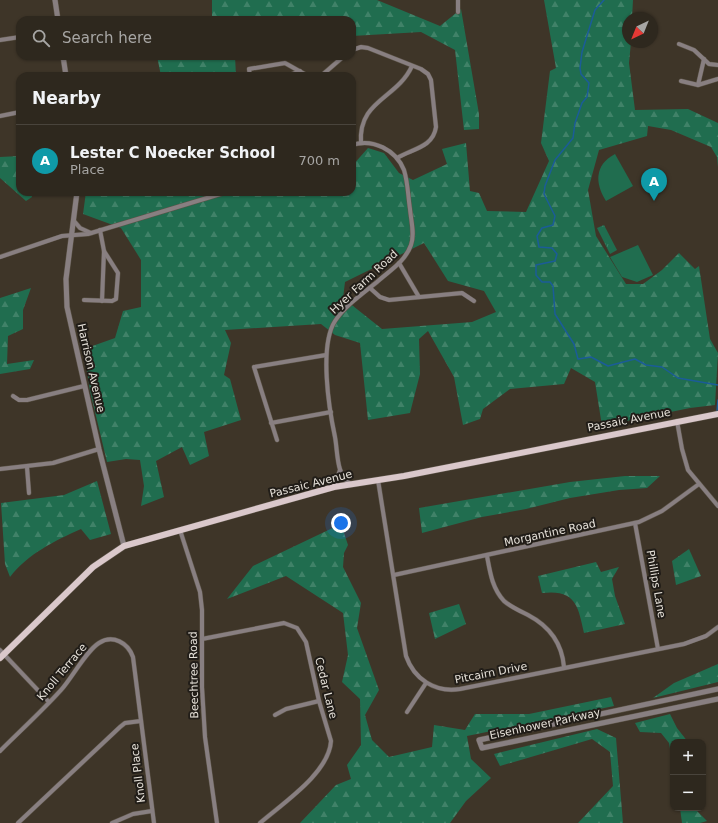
<!DOCTYPE html>
<meta charset="utf-8">
<style>
body{margin:0;font-family:"DejaVu Sans",sans-serif;background:#3a342b;color:#f1f3f6}
.controls{position:absolute;right:12px;bottom:12px;display:grid;overflow:hidden;border-radius:8px;box-shadow:0 1px 3px #0004}
.controls button{width:36px;height:36px;display:grid;place-items:center;padding:0;border:0;border-bottom:1px solid #49443c;background:#2e281e;color:#f1f3f6;font:20px sans-serif}
.compass{position:absolute;left:622px;top:12px;width:36px;height:36px;border-radius:50%;background:#2e281e;box-shadow:0 1px 3px #0004;rotate:223deg}
.you{position:absolute;left:341px;top:523px;width:14px;height:14px;margin:-10px;border:3px solid #fff;border-radius:50%;background:#1a73e8;box-shadow:0 0 0 6px #1a73e833}
.badge{display:grid;place-items:center;width:26px;height:26px;border-radius:50%;background:#c5a7f1;color:#fff;font-size:13px;font-weight:700}
.pin{position:absolute;translate:-50% -33px;filter:drop-shadow(0 1px 2px #0008)}
.pin::after{content:'';position:absolute;top:21px;width:14px;height:12px;background:inherit;clip-path:polygon(0 0,100% 0,50% 100%)}
.list{margin:0;padding:0;list-style:none}
h2{display:flex;justify-content:space-between;align-items:center;height:52px;margin:0;padding:0 16px;font-size:17px}
h2 small{font-size:13px;font-weight:400;color:#a7a6a4}
.list li{display:grid;grid-template-columns:26px 1fr auto;gap:12px;align-items:center;box-sizing:border-box;height:72px;padding:0 16px;border-top:1px solid #49443c}
.list b{display:block;font-size:15px;white-space:nowrap}
.list p{margin:0;font-size:13px;white-space:nowrap;color:#a7a6a4}
.list em{font-size:13px;font-style:normal;color:#a7a6a4}
.icon{flex:none;width:22px;height:22px;fill:none;stroke:currentColor;stroke-width:2;stroke-linecap:round;stroke-linejoin:round}
.map{position:relative;flex:none;width:718px;height:823px;overflow:hidden}
.search{position:absolute;background:#2e281e;box-shadow:0 1px 3px #0004;left:16px;top:16px;width:340px;height:44px;display:flex;align-items:center;gap:10px;box-sizing:border-box;padding:0 14px;border-radius:12px;color:#a7a6a4;font-size:15px}
.panel{position:absolute;background:#2e281e;box-shadow:0 1px 3px #0004;left:16px;top:72px;width:340px;height:124px;border-radius:12px}
.map>svg:first-child{display:block}
.grass{fill:url(#grass-tufts)}
.forest{fill:url(#forest-firs);fill-rule:evenodd}
.pitch{fill:#206d4f}
.lines{fill:none;stroke-linecap:round;stroke-linejoin:round}
.stream{stroke:#1b5c98;stroke-width:1.5}
.minor-casing{stroke:#5c5448;stroke-width:5}
.tertiary-casing{stroke:#5c5448;stroke-width:6}
.primary-casing{stroke:#5c5448;stroke-width:7}
.minor{stroke:#887f81;stroke-width:4}
.tertiary{stroke:#887f81;stroke-width:5}
.primary{stroke:#dac8cb;stroke-width:6}
.labels{text-anchor:middle;dominant-baseline:central;stroke-width:4;stroke-linejoin:round;paint-order:stroke}
.street-label{font-size:11px;fill:#e5e0d8;stroke:#211d18}
</style>
<div class="map">
<svg width="718" height="823" viewBox="0 0 718 823">
<defs>
<pattern id="grass-tufts" width="24" height="20" patternUnits="userSpaceOnUse"><rect width="24" height="20" fill="#206d4f"/><path d="M3 7l-1-3M5 7V3M7 7l1-3M15 17l-1-3M17 17v-4M19 17l1-3" fill="none" stroke="#408268"/></pattern>
<pattern id="forest-firs" width="22" height="20" patternUnits="userSpaceOnUse"><rect width="22" height="20" fill="#206d4f"/><path d="M5 1l3.5 6h-7zM16 11l3.5 6h-7z" fill="#408268"/></pattern>
</defs>
<rect width="100%" height="100%" fill="#3e3528"/>
<!-- grass -->
<path class="grass" d="M604 225 617 250 610 254 597 228Z"/>
<!-- forest -->
<g class="forest">
<path d="M212 0H377L440 26 461 9 479 114V129L464 130 455 50 421 32 352 36V20H212Z"/>
<path d="M544 0H633L632 18H628V42H631L629 63 635 110 688 109 718 123V167L717 157 711 147 671 130 648 126 647 136 599 150 588 190 596 236 626 284H643L662 270 679 253 695 269 699 266 710 339 718 353 715 405 690 408 602 426 595 382 571 368 564 384 510 389 483 409 480 419 463 425 454 377 428 331 419 339 420 374 410 413 368 420 360 343 335 335 321 324 225 330 231 343 224 375 230 379 241 420 204 432 209 456 190 465 182 447 156 461 164 497 141 506 144 486 140 460 126 459 107 462 90 391 84 349 115 338 123 311 141 307V260L121 228 83 214 86 192H352V166L368 148 384 153 399 173 413 180 447 164 442 149 466 143 470 191 479 193 487 211 526 212 549 161 541 143 550 71 556 68ZM424 243 448 281 484 291 496 312 472 322 382 329 343 298 345 282Z"/>
<path d="M157 56H235L236 76H161Z"/>
<path d="M20 156V192H31L32 197 26 201 0 178V157Z"/>
<path d="M31 288 23 310V329L8 336 7 364 34 360 30 369 0 374V298Z"/>
<path d="M625 476H660L647 488 619 490 570 498 526 509 482 517 422 533 419 508 570 482Z"/>
<path d="M97 481 111 534 90 540 81 529C54 541 28 554 10 577L5 564 1 503 64 495Z"/>
<path d="M341 524 348 545 344 553 343 567 361 603 357 628 379 690 365 715 372 740 389 757 432 747 434 725 465 730 475 714H529L611 697 614 706 467 736 471 759 491 778 466 801 450 823H300L336 785 351 779 347 765 361 745 360 699 342 682 348 655 343 613 286 576 227 599 253 566Z"/>
<path d="M689 549 701 576 676 585 672 561Z"/>
<path d="M596 562 601 572 619 567 612 579 615 596 625 624 584 633C578 606 576 589 542 593L538 576Z"/>
<path d="M459 604 466 624 435 639 429 613Z"/>
<path d="M718 664V682L653 698 674 683Z"/>
<path d="M670 714 677 728 688 742H673V766L669 743 661 733 640 732 635 723Z"/>
<path d="M597 729 616 738 623 823H578L613 786 610 752 592 739 500 766 494 754Z"/>
<path d="M680 808H694L707 821 700 823H682Z"/>
</g>
<!-- pitch -->
<g class="pitch">
<path d="M615 154 633 186 606 201C595 184 594 165 615 154Z"/>
<path d="M638 245 653 275 637 282 622 277 610 257Z"/>
</g>
<g class="lines">
<!-- stream -->
<g class="stream">
<path d="M604 0 595 10 582 52 580 68 581 74 589 83 587 97 582 103 575 123 573 138 555 160 545 186 544 194 555 216 553 225 542 228 537 236 539 247 552 248 557 254 555 261 536 265V275L542 282H550L553 286 555 314 574 344 578 359 591 357 608 366 635 359 646 365 662 367 678 378 718 385"/>
<path d="M717 411 718 400"/>
</g>
<!-- minor casing -->
<g class="minor-casing">
<g id="minor">
<path d="M458 0V12"/>
<path d="M0 40 20 37"/>
<path d="M679 44 694 50 709 64 718 65"/>
<path d="M352 50 361 47 368 48 421 69 428 74 431 80 436 127C433 148 411 149 397 158"/>
<path d="M250 76 249 69 285 63 308 76"/>
<path d="M287 76 300 71"/>
<path d="M321 76 344 56"/>
<path d="M681 81 698 85 718 79"/>
<path d="M698 85 704 59"/>
<path d="M0 116 20 112"/>
<path d="M361 143C358 100 397 99 412 66"/>
<path d="M74 221 80 228 91 233"/>
<path d="M100 230 104 251 102 301"/>
<path d="M0 257 62 236 88 234 227 192"/>
<path d="M399 263 419 297"/>
<path d="M370 288 380 297 389 300 462 293 474 301"/>
<path d="M84 300 112 301 116 299 118 273 104 251"/>
<path d="M13 396 19 400H27L84 386"/>
<path d="M677 421 682 449 688 470 718 506"/>
<path d="M271 423 331 412"/>
<path d="M277 440 254 367 326 355"/>
<path d="M27 467 29 493"/>
<path d="M0 469 53 463 99 449"/>
<path d="M378 480 406 656C414 679 435 693 460 689L684 644 706 636 718 627"/>
<path d="M351 484C336 476 338 453 335 437 329 409 319 346 335 321 345 306 362 294 377 282 389 271 405 262 411 245 415 234 411 221 410 209 408 196 408 183 404 170 396 150 373 138 352 145"/>
<path d="M334 487 340 470"/>
<path d="M635 523 658 649"/>
<path d="M180 530 200 592 202 610V687L205 737 217 823"/>
<path d="M487 556C490 572 492 588 504 601 511 607 520 611 528 615 549 626 562 643 564 667"/>
<path d="M394 575 639 522 662 511 699 484"/>
<path d="M202 639 284 623 297 628 306 642 319 701 331 741C329 773 283 803 260 823"/>
<path d="M0 650 49 702"/>
<path d="M407 712 426 683"/>
<path d="M275 715 286 709 319 701"/>
<path d="M0 751C20 731 42 711 61 690 72 678 86 651 99 643 113 634 128 643 133 657L154 823"/>
<path d="M18 823 120 727 125 723 141 721"/>
<path d="M112 823 133 814 152 811"/>
</g>
</g>
<!-- tertiary casing -->
<g class="tertiary-casing">
<g id="tertiary">
<path d="M55 0 58 20"/>
<path d="M63 56 66 76"/>
<path d="M77 192 66 279 67 307 99 449 124 546"/>
<path d="M718 689 479 740 482 748 718 699"/>
</g>
</g>
<!-- primary casing -->
<g class="primary-casing">
<path id="primary" d="M0 658 93 567 124 546 334 487 404 476 718 414"/>
</g>
<!-- minor -->
<use href="#minor" class="minor"/>
<!-- tertiary -->
<use href="#tertiary" class="tertiary"/>
<!-- primary -->
<use href="#primary" class="primary"/>
</g>
<g class="labels">
<!-- street labels -->
<g class="street-label">
<text transform="translate(364 282) rotate(-43)">Hyer Farm Road</text>
<text transform="translate(91 368) rotate(77)">Harrison Avenue</text>
<text transform="translate(629 420) rotate(-11)">Passaic Avenue</text>
<text transform="translate(311 484) rotate(-14)">Passaic Avenue</text>
<text transform="translate(550 533) rotate(-12)">Morgantine Road</text>
<text transform="translate(656 584) rotate(80)">Phillips Lane</text>
<text transform="translate(62 672) rotate(-50)">Knoll Terrace</text>
<text transform="translate(491 673) rotate(-11)">Pitcairn Drive</text>
<text transform="translate(194 675) rotate(-91)">Beechtree Road</text>
<text transform="translate(326 688) rotate(76)">Cedar Lane</text>
<text transform="translate(545 724) rotate(-12)">Eisenhower Parkway</text>
<text transform="translate(138 773) rotate(-97)">Knoll Place</text>
</g>
</g>
</svg>
<div class="controls">
<button>+</button>
<button>−</button>
</div>
<svg class="compass" viewBox="-18 -18 36 36"><path d="M0-13l5 13h-10z" fill="#e53935"/><path d="M0 13l5-13h-10z" fill="#a7a6a4"/></svg>
<div class="you"></div>
<div class="pin badge" style="left:654px;top:201px;background:#0f9aa8">A</div>
<div class="search"><svg class="icon" aria-label="search" viewBox="0 0 24 24"><circle cx="10" cy="10" r="6"/><path d="M15 15l6 6"/></svg>Search here</div>
<section class="panel">
<h2>Nearby<small></small></h2>
<ul class="list">
<li><span class="badge" style="background:#0f9aa8">A</span><div><b>Lester C Noecker School</b><p>Place</p></div><em>700 m</em></li>
</ul>
</section>
</div>
